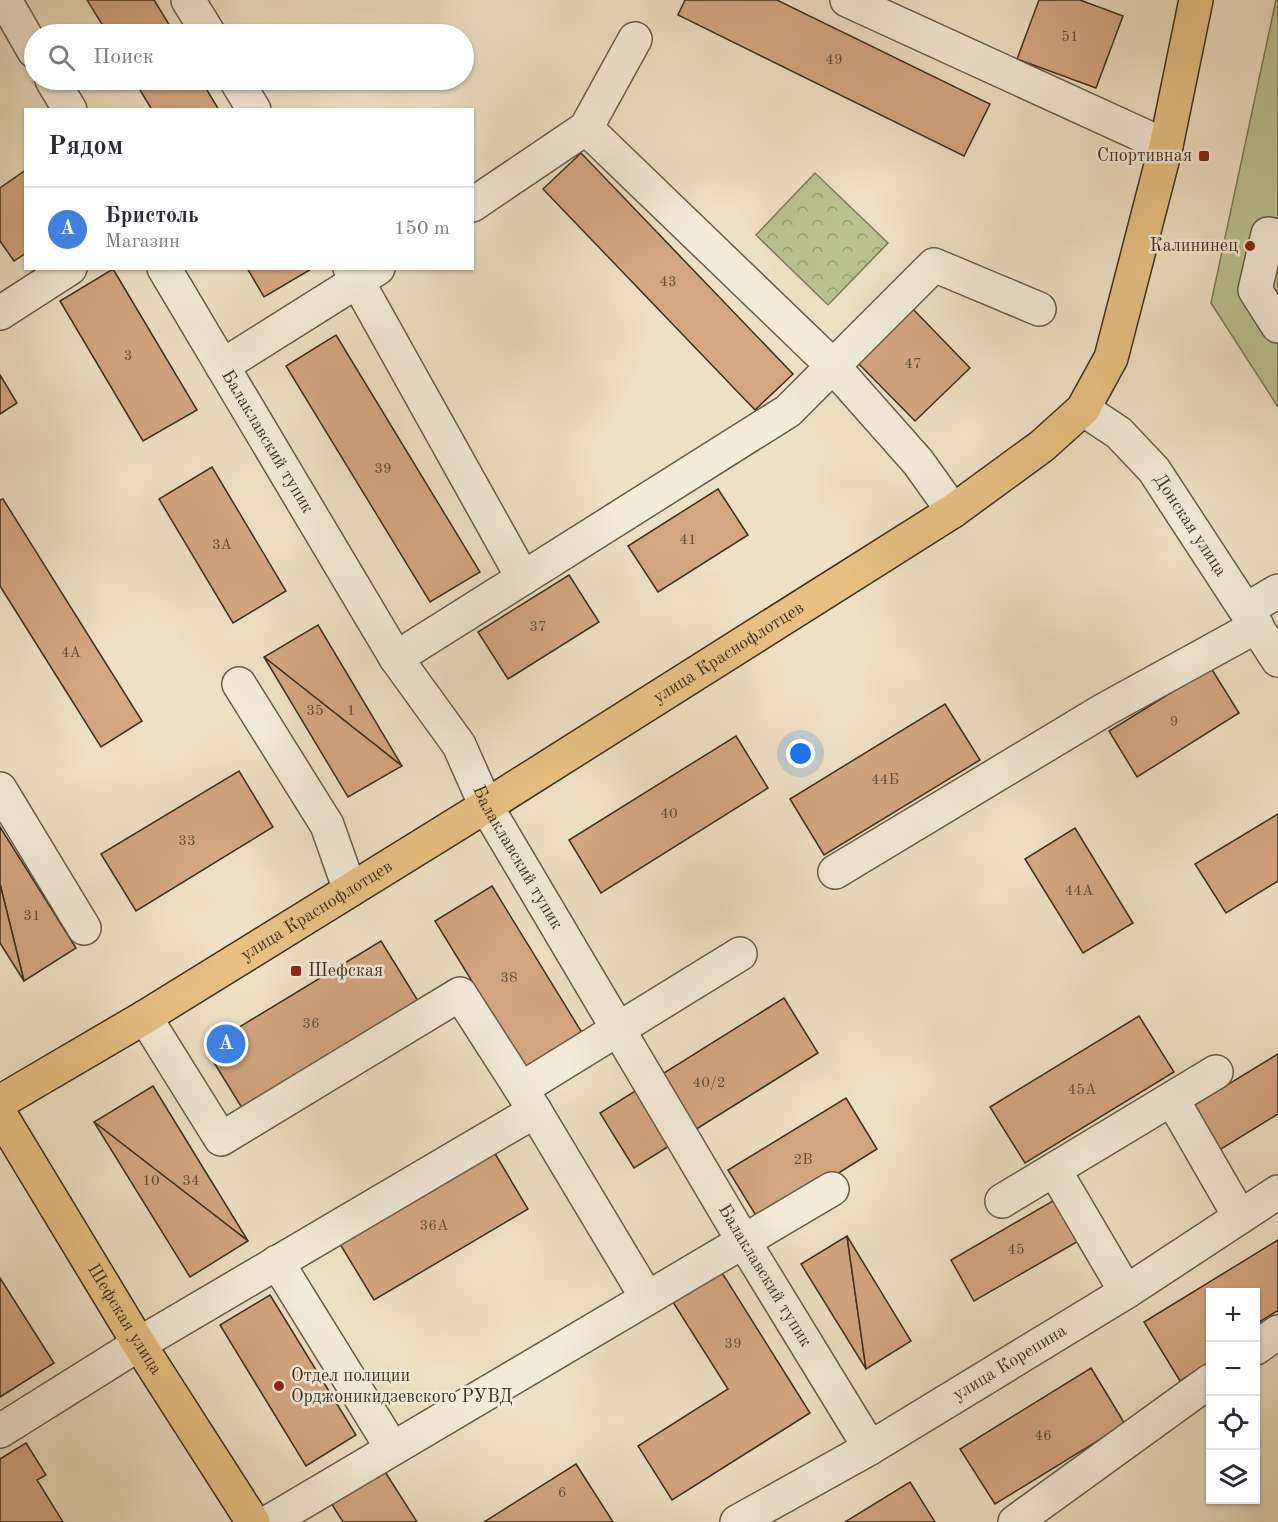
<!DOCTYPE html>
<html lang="ru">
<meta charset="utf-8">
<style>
body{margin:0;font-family:"Old Standard TT",serif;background:#f2f2f3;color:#2b2b33}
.controls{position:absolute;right:18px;bottom:18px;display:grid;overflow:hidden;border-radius:0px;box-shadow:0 2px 4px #0004}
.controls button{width:54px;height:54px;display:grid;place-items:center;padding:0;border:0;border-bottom:2px solid #e1e1e2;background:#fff;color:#2b2b33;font:30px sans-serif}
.you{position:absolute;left:801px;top:754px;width:21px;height:21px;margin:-15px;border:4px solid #fff;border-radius:50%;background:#1a73e8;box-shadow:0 0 0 9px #1a73e833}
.badge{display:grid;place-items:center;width:39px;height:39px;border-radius:50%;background:#b45309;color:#fff;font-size:20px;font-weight:700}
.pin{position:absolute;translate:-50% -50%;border:3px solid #fff;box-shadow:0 2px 6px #0006}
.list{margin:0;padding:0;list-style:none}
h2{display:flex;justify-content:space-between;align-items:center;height:78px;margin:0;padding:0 24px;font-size:26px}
h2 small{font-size:20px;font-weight:400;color:#7c7c81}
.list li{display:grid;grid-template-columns:39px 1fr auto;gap:18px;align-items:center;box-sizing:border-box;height:84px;padding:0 24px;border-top:2px solid #e1e1e2}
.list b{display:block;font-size:22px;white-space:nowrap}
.list p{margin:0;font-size:20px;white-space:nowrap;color:#7c7c81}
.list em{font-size:20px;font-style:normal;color:#7c7c81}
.icon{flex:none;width:33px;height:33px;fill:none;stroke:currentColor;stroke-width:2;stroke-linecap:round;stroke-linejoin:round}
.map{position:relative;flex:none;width:1278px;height:1522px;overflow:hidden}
.search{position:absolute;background:#fff;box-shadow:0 2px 4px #0004;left:24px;top:24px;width:450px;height:66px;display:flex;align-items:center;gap:15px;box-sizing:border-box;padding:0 21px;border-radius:33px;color:#7c7c81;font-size:22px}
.panel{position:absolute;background:#fff;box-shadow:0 2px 4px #0004;left:24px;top:108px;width:450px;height:162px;border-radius:0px}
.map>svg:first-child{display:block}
.grass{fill:#bbc292;stroke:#7a795a;stroke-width:1.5}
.park{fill:url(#park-crowns);stroke:#7a795a;stroke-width:1.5}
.building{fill:#d4a681;stroke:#3a3022;stroke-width:1.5}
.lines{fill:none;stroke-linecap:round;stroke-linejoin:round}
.minor-casing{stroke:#675c4a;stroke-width:36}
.major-casing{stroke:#3a3022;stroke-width:36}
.minor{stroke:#f4ebd9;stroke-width:33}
.major{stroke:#e7c082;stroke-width:33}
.poi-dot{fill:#8f2418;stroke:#f4ebd9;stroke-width:2}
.labels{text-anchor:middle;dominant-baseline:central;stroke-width:5;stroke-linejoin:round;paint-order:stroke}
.number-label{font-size:15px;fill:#604e3a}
.poi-label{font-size:18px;fill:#3a3022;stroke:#f4ebd9;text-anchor:end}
.street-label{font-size:18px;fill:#3a3022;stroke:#f4ebd9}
</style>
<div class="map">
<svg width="1278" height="1522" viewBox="0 0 1278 1522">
<defs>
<pattern id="park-crowns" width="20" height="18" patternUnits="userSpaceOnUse" patternTransform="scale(1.5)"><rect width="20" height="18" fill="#bbc292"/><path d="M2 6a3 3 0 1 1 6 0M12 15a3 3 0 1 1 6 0" fill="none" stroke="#999e77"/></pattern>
</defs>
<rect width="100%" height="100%" fill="#eee0c4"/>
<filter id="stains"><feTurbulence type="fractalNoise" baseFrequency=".00333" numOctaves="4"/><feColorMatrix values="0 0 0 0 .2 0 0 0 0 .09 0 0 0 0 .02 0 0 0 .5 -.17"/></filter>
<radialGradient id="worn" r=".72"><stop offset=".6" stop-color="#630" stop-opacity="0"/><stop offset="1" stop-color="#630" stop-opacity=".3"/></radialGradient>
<!-- grass -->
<path class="grass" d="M1276 0H1278V407L1211 303Z"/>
<!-- park -->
<path class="park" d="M815 173 888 243 828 305 756 235Z"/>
<!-- building -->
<g class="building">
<path d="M87 0H154L175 34H108Z"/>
<path d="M685 0H777L990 104 964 156 678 15Z"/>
<path d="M1039 0H1080L1123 16 1096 88 1017 59Z"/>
<path d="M134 80H201L219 110H152Z"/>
<path d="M581 153 793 374 755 410 543 189Z"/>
<path d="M26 170V253L14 261 0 241V188Z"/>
<path d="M247 268H313L264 297Z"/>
<path d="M113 269 197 410 143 441 60 301Z"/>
<path d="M911 307 970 368 915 421 856 361Z"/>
<path d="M336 335 480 572 430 602 286 366Z"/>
<path d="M0 375 17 403 0 414Z"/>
<path d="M212 467 286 591 233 623 159 499Z"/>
<path d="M718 489 748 535 658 592 628 546Z"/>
<path d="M3 499 142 721 101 747 0 586V500Z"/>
<path d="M569 575 599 622 508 679 478 632Z"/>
<path d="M318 625 402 766 264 657Z"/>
<path d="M264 657 402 766 348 797Z"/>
<path d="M1211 668 1239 713 1137 777 1109 731Z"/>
<path d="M945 704 980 760 824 855 790 799Z"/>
<path d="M736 736 768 788 601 893 569 840Z"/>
<path d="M239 771 273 827 136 911 101 854Z"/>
<path d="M1278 814V881L1226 913 1195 864Z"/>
<path d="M0 827 76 948 24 981 0 884Z"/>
<path d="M1075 828 1133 923 1083 953 1025 859Z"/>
<path d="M0 884 24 981 0 943Z"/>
<path d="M492 886 584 1036 527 1071 435 921Z"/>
<path d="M381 941 418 1001 242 1108 205 1048Z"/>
<path d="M784 998 818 1053 634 1168 600 1113Z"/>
<path d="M1139 1016 1174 1072 1025 1163 990 1107Z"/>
<path d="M1278 1054V1114L1213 1154 1186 1110Z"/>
<path d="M153 1086 248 1241 94 1122Z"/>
<path d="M846 1098 877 1149 760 1222 728 1170Z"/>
<path d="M94 1122 248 1241 190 1277Z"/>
<path d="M494 1152 528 1209 374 1300 340 1244Z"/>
<path d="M1058 1198 1082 1239 974 1301 951 1260Z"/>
<path d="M847 1236 866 1369 801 1264Z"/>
<path d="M847 1236 911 1341 866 1369Z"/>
<path d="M1278 1240V1312L1277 1311 1256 1324V1292H1210V1351L1208 1352 1210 1362 1180 1381 1144 1322Z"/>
<path d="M719 1268 810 1413 672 1500 638 1446 728 1389 671 1299Z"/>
<path d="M0 1278 54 1363 0 1397Z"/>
<path d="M270 1295 356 1435 306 1466 220 1325Z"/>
<path d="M1091 1368 1125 1424 995 1504 960 1449Z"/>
<path d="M26 1443 46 1475 37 1480 63 1522H0V1459Z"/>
<path d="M576 1464 613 1522H484Z"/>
<path d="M382 1467 417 1522H343L329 1500Z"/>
<path d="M910 1482 935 1522H845Z"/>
</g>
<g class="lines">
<!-- minor casing -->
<g class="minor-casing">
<g id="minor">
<path d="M188 0 209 34"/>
<path d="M847 0 1166 146"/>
<path d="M10 9 34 51"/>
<path d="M52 80 70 110"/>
<path d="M236 80 254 110"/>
<path d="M586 128 833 366 918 462 953 511"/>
<path d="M472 205 586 128 635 39"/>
<path d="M1278 236 1268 234 1255 290 1278 326"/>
<path id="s1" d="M164 268 396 658 459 745 486 806 744 1242 870 1448"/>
<path d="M350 268 523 578"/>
<path d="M0 313 70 268"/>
<path d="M222 366 378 268"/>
<path id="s2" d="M1083 409 1119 433 1154 470 1278 660"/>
<path d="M1246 610 1278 591"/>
<path d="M396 658 788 411 934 265 1039 309"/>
<path d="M239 684 327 825 350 890"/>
<path d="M0 789 84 928"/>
<path d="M835 872 1104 710 1257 626"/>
<path d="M145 1017 221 1139 460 994 535 1111 647 1298"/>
<path d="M521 1089 740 954"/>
<path d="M1172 1099 1240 1217"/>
<path d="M1055 1171 1126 1292"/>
<path d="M1002 1201 1216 1072"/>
<path d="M277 1262 392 1448"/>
<path d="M1256 1348 1278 1332"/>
<path d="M0 1431 139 1344 535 1111"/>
<path d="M269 1522 832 1189"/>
<path id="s3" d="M737 1522 870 1448 1126 1292 1278 1192"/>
<path d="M1015 1522 1210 1381"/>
</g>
</g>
<!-- major casing -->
<g class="major-casing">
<g id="major">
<path id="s4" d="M0 1102 145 1017 486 806 953 511 1042 446 1083 409 1111 358 1166 146 1196 0"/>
<path id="s5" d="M0 1114 139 1344 253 1522"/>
</g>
</g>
<!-- minor -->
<use href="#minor" class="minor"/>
<!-- major -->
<use href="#major" class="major"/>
</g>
<!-- markers -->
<g class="poi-dot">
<rect x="1198" y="150" width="12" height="12" rx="3"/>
<circle cx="1250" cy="246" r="6"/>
<rect x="290" y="965" width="12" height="12" rx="3"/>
<circle cx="279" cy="1386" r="6"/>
</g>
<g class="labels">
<!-- number labels -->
<g class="number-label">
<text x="1070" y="37">51</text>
<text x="834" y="60">49</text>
<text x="668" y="282">43</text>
<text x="128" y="356">3</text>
<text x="913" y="364">47</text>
<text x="383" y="469">39</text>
<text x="688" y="540">41</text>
<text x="222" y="545">3А</text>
<text x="538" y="627">37</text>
<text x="71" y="653">4А</text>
<text x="315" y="711">35</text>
<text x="351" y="711">1</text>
<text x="1174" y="722">9</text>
<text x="885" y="780">44Б</text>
<text x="669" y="814">40</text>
<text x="187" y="841">33</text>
<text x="1079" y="891">44А</text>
<text x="32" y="916">31</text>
<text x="509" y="978">38</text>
<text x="311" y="1024">36</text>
<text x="709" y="1083">40/2</text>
<text x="1082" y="1090">45А</text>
<text x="803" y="1160">2В</text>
<text x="151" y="1181">10</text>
<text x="191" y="1181">34</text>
<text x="434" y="1226">36А</text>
<text x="1016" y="1250">45</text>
<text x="733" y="1344">39</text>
<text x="1043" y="1436">46</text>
<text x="562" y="1493">6</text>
</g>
<!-- poi labels -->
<g class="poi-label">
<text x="1192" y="156">Спортивная</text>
<text x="1238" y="246">Калининец</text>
<text x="308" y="971" text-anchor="start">Шефская</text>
<text x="291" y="1376" text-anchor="start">Отдел полиции<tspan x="291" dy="21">Орджоникидзевского РУВД</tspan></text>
</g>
<!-- street labels -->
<g class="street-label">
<text stroke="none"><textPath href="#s1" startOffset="202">Балаклавский тупик</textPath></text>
<text stroke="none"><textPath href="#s2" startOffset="160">Донская улица</textPath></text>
<text stroke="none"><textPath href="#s4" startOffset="856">улица Краснофлотцев</textPath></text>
<text stroke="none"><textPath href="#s1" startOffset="688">Балаклавский тупик</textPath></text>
<text stroke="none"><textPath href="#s4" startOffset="370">улица Краснофлотцев</textPath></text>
<text stroke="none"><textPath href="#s1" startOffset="1174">Балаклавский тупик</textPath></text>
<text stroke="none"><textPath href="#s5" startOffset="240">Шефская улица</textPath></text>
<text stroke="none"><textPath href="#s3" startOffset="316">улица Корепина</textPath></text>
</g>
</g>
<rect width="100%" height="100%" filter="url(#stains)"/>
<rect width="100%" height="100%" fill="url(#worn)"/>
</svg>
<div class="controls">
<button>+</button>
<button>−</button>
<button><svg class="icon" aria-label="locate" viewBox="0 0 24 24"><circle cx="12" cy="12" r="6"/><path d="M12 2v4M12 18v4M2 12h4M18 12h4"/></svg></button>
<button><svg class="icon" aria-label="layers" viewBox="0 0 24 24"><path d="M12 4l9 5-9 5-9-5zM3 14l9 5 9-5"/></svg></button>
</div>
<div class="you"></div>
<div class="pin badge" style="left:226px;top:1044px;background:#3f7fe0">A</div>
<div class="search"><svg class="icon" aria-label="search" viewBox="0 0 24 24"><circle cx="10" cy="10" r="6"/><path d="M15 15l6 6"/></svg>Поиск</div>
<section class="panel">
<h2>Рядом<small></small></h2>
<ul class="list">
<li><span class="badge" style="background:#3f7fe0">A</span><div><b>Бристоль</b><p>Магазин</p></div><em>150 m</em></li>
</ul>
</section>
</div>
